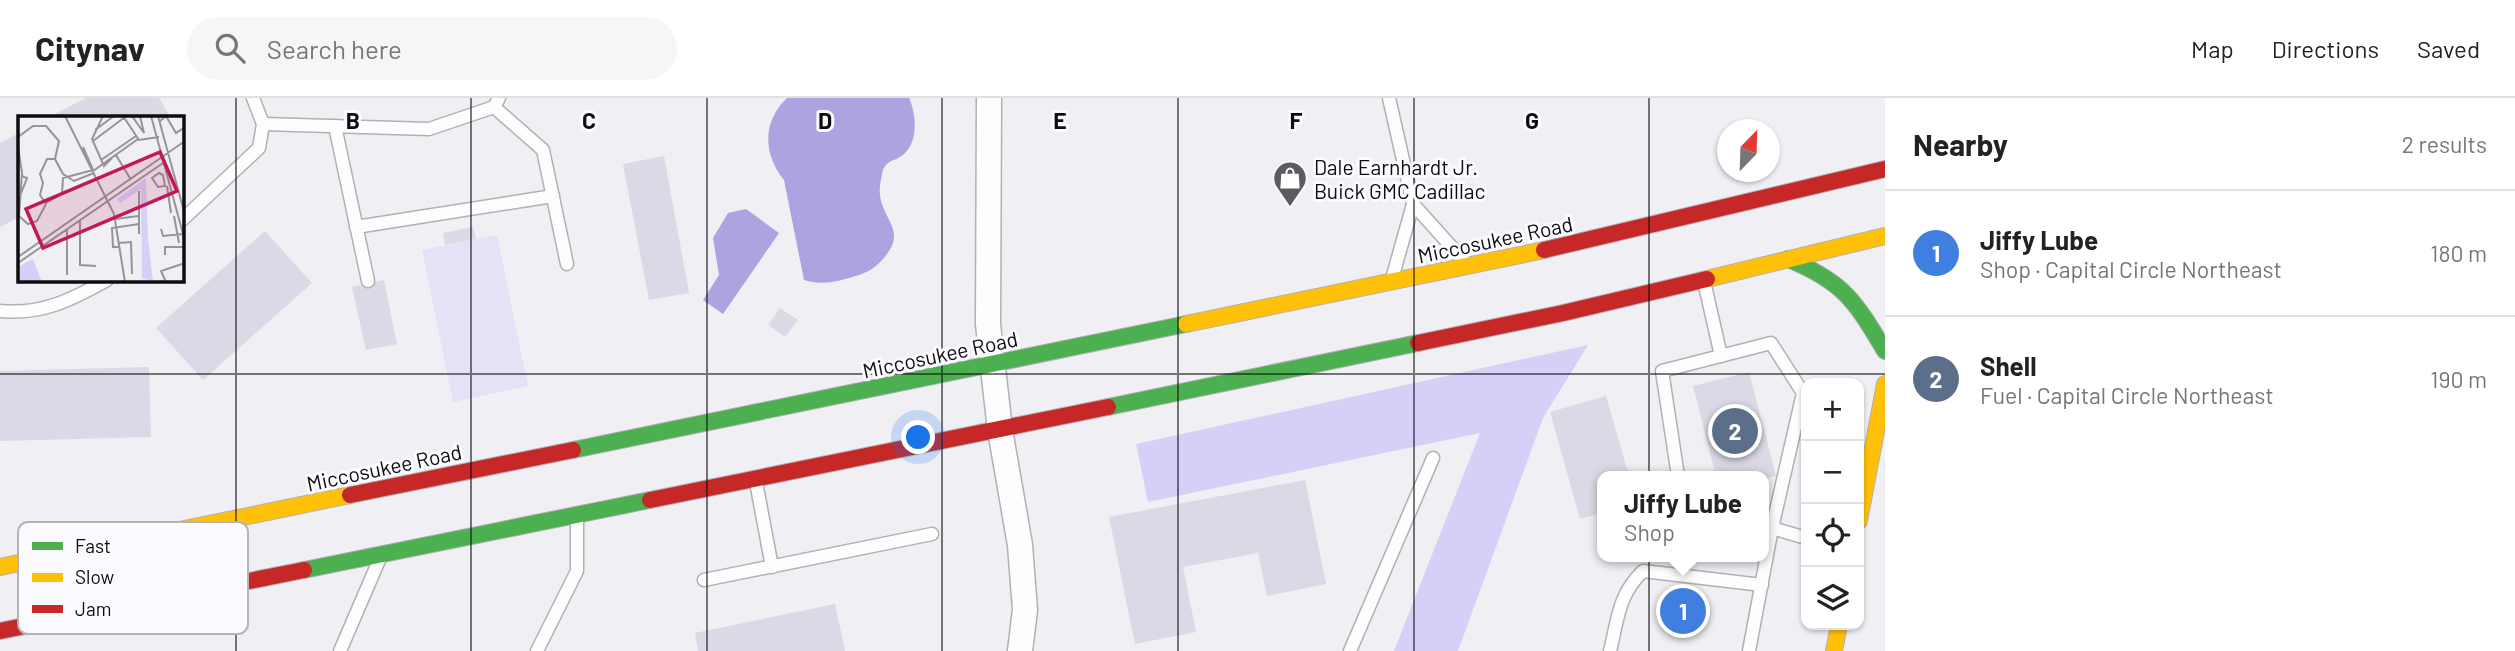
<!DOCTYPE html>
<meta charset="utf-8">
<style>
body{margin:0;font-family:Barlow,sans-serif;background:#f6f6f6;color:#222}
.controls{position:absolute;right:21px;bottom:21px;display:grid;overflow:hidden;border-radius:14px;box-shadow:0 2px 5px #0004}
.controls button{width:63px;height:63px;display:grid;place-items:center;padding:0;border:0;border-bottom:2px solid #e0e0e0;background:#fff;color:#222;font:35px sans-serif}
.compass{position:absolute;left:1717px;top:21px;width:63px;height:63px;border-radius:50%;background:#fff;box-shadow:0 2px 5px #0004;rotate:23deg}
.you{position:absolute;left:919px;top:340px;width:24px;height:24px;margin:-18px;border:5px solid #fff;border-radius:50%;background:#1a73e8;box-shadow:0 0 0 10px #1a73e833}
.badge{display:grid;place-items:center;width:46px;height:46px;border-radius:50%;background:#5c5c60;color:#fff;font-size:23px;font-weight:700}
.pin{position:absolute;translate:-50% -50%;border:4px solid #fff;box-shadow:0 2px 7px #0006}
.popup{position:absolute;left:1597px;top:373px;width:172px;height:91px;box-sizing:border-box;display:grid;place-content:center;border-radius:14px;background:#fff;filter:drop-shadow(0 2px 5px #0005);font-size:23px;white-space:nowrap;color:#767676}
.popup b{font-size:26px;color:#222}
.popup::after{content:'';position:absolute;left:50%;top:100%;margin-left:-14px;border:14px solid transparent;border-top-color:#fff}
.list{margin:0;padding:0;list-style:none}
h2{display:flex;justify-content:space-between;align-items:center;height:91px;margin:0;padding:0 28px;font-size:30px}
h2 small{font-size:23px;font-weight:400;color:#767676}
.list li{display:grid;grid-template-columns:46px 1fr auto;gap:21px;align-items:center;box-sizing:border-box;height:126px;padding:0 28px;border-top:2px solid #e0e0e0}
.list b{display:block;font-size:26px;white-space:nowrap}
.list p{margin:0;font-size:23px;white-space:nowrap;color:#767676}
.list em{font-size:23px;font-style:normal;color:#767676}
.icon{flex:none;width:38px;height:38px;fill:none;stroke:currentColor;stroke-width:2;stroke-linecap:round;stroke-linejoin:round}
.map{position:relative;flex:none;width:1885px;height:553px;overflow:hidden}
header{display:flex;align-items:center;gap:42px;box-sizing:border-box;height:98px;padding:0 35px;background:#fff;border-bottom:2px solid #e0e0e0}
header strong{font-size:33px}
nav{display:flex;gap:38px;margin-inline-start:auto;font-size:24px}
.search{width:490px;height:63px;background:#f6f6f6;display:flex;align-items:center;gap:18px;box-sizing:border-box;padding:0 24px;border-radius:38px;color:#767676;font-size:26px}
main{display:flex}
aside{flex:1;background:#fff}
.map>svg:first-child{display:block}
.green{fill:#e4e2f7}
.forest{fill:#d4d0f8}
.water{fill:#aca4e0}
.building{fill:#dad9e5}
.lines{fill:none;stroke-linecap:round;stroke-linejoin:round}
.lane-casing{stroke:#b1b1b5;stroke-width:15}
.street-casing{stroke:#b1b1b5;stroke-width:27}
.fast-casing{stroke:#b1b1b5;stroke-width:18}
.slow-casing{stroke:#b1b1b5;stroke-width:18}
.jam-casing{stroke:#b1b1b5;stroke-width:18}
.lane{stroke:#fdfdfd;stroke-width:12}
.street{stroke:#fdfdfd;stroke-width:24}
.fast{stroke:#4caf50;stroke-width:16}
.slow{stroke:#ffc107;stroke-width:16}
.jam{stroke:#c62828;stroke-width:16}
.grid{fill:none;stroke:#0d0d10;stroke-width:2;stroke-opacity:0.55}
.labels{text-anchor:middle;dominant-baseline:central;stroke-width:6;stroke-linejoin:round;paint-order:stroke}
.poi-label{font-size:21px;fill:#0d0d10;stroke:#fbfbff;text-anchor:start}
.street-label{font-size:21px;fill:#0d0d10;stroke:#fbfbff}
.inset-road{fill:none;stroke:#959599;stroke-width:2}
.view{fill:#c2185b;fill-opacity:0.15;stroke:#c2185b;stroke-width:3.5}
.inset-edge{fill:none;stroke:#0d0d10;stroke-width:3.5}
.key{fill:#fbfbff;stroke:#b4b4b7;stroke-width:2}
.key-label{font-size:19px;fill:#0d0d10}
.grid-label{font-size:23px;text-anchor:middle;font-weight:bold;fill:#0d0d10;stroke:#fbfbff;stroke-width:6;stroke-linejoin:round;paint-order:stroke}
</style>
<header>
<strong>Citynav</strong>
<div class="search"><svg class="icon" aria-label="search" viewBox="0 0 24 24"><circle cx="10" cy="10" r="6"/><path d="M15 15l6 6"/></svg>Search here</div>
<nav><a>Map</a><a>Directions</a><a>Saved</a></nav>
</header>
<main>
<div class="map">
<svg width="1885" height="553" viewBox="0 0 1885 553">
<rect width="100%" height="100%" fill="#efeff4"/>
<!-- green -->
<path class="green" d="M497 137 528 288 453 304 422 152Z"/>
<!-- forest -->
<path class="forest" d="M1588 247 1543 320 1458 553H1394L1480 335 1148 404 1136 346Z"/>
<!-- water -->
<g class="water">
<path d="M787 0H909C916 15 919 43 904 56 895 64 885 61 882 76 881 81 879 92 880 97 883 123 908 133 883 161 874 171 868 174 856 178 839 183 822 188 804 182L784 82C763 56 762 24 787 0Z"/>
<path d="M746 111 779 135 723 216 703 202 719 177 713 140 728 115Z"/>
</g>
<!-- building -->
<g class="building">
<path d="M86 0H159L170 19H49Z"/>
<path d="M19 35V119L0 129V45Z"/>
<path d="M664 58 689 195 649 202 623 66Z"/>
<path d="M473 129 476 141 445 147 443 135Z"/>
<path d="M265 133 312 185 203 282 156 230Z"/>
<path d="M384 182 397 246 366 252 352 189Z"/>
<path d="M780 210 798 222 785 239 768 227Z"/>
<path d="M149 269 151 339 0 343V273Z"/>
<path d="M1749 274 1776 378 1764 381V378H1716L1693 288Z"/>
<path d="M1606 298 1629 378H1602V415L1580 421 1550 314Z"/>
<path d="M1305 382 1326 486 1267 498 1258 455 1183 469 1196 534 1135 546 1109 419Z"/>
<path d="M835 506 845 553H698L695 535Z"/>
</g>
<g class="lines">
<!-- lane casing -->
<g class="lane-casing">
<g id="lane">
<path d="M1389 0 1413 106 1392 181"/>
<path d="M494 9 543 52 567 166"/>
<path d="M263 26 429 31 494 9 499 0"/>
<path d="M335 28 368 183"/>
<path d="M1413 106 1467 166"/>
<path d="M182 122 259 50 263 26 253 0"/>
<path d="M356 129 553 98"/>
<path d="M1704 183 1721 258"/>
<path d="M0 213C42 217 71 202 107 182"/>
<path d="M1678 378 1662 273 1771 245 1803 295 1772 430 1764 428"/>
<path d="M756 384 772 469"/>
<path d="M704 482 932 436"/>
<path d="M340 553 380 460"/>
<path d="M537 553 577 473V419"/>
<path d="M1350 553 1433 360"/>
<path d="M1610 553C1618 521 1618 497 1643 473L1762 487"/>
<path d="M1749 553 1772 430 1806 440"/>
</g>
</g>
<!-- street casing -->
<g class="street-casing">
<path id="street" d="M989 0 988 226 1000 332 1020 447 1025 512 1020 553"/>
</g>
<!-- fast casing -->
<g class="fast-casing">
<g id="fast">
<path d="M1788 161C1844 184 1855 203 1885 253"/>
<path d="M1108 309 1418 245"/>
<path d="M573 352 1186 226"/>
<path d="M304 472 650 402"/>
</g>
</g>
<!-- slow casing -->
<g class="slow-casing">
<g id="slow">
<path d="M1707 181 1885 138"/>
<path d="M1186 226 1544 152"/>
<path d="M1859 423 1885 286"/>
<path d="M0 469 350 397"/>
<path d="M1834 553 1839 527"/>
</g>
</g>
<!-- jam casing -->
<g class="jam-casing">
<g id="jam">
<path d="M1544 152 1885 71"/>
<path d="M1418 245 1563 215 1707 181"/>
<path d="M350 397 573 352"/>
<path d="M650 402 1108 309"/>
<path d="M0 533 304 472"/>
</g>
</g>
<!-- lane -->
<use href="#lane" class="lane"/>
<!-- street -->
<use href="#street" class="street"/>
<!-- fast -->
<use href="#fast" class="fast"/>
<!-- slow -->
<use href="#slow" class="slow"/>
<!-- jam -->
<use href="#jam" class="jam"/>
</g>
<!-- grid -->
<path class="grid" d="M236 0V553M471 0V553M707 0V553M942 0V553M1178 0V553M1414 0V553M1649 0V553M0 276H1885"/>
<!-- icons -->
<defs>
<g id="shop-pin" transform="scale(1.75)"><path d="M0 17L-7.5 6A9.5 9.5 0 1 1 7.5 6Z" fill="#5c5c60" stroke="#fbfbff"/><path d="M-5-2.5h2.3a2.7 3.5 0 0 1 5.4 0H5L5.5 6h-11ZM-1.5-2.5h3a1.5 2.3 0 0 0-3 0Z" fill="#fff"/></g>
</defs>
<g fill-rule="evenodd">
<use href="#shop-pin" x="1290" y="80"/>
</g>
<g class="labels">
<!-- poi labels -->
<g class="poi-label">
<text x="1314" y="68">Dale Earnhardt Jr.<tspan x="1314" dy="24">Buick GMC Cadillac</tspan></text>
</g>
<!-- street labels -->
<g class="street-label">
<text transform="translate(1495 141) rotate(-12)">Miccosukee Road</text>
<text transform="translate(940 256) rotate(-12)">Miccosukee Road</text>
<text transform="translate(384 369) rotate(-12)">Miccosukee Road</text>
</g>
</g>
<!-- overview -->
<g transform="translate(18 18)">
<rect width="166" height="166" fill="#efeff4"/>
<path d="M128 62 130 123 135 166 124 162 123 73 102 87 99 83ZM15 143 24 166H1L0 151Z" fill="#d4d0f8"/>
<path class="inset-road" d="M47 0 96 98 107 166M85 0 74 23 86 50 94 42M105 0 121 24 141 21M114 0 126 17 122 0M133 0 167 125M140 0 167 99M142 5 148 0 158 17 167 11M77 14 96 0M0 21 15 10H28L41 25 37 43 45 58 56 65 76 57M75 25 107 1M0 31 4 57 1 100 10 108 19 105 28 88 22 79 25 67 22 58 29 43H37M65 31 75 54M98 39 113 64M83 44 118 20M75 55 120 23M141 57 145 59 147 70 140 71 134 62ZM149 70 153 97M2 80 9 62 4 60M28 87 44 78 45 62 75 54M156 100 161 127M98 103 120 100M62 105V149L78 150M143 113 145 120 165 118M121 118V75M101 127 113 126 114 158M102 131H95L94 112 121 108M147 139V131H167M0 141 167 25M0 147 145 47M49 159V113M148 166 143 155 164 148"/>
<path class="view" d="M142 36 159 75 25 132 8 93Z"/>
<rect width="166" height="166" class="inset-edge"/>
</g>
<!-- legend -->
<rect x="18" y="424" width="230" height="112" rx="10" class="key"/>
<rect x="32" y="444" width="31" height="8" fill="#4caf50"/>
<rect x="32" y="475" width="31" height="9" fill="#ffc107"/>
<rect x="32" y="507" width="31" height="8" fill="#c62828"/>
<g class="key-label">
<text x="75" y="455">Fast</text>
<text x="75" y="486">Slow</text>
<text x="75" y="518">Jam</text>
</g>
<g class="grid-label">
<text x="353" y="31">B</text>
<text x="589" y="31">C</text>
<text x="825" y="31">D</text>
<text x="1060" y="31">E</text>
<text x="1296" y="31">F</text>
<text x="1532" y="31">G</text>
</g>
</svg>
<div class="controls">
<button>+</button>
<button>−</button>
<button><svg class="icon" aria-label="locate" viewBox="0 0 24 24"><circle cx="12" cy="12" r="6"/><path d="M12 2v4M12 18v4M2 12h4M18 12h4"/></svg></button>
<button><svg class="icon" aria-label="layers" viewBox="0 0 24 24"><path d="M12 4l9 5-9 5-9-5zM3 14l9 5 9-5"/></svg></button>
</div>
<svg class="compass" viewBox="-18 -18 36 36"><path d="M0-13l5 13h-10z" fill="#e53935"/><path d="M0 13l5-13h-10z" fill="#767676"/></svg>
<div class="you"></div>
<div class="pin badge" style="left:1683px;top:513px;background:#3f7fe0">1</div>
<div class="popup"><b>Jiffy Lube</b>Shop</div>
<div class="pin badge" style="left:1735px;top:333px;background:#5c6f8a">2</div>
</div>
<aside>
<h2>Nearby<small>2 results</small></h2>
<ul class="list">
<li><span class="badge" style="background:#3f7fe0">1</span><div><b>Jiffy Lube</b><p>Shop · Capital Circle Northeast</p></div><em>180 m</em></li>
<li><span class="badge" style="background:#5c6f8a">2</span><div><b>Shell</b><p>Fuel · Capital Circle Northeast</p></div><em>190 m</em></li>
</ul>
</aside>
</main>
